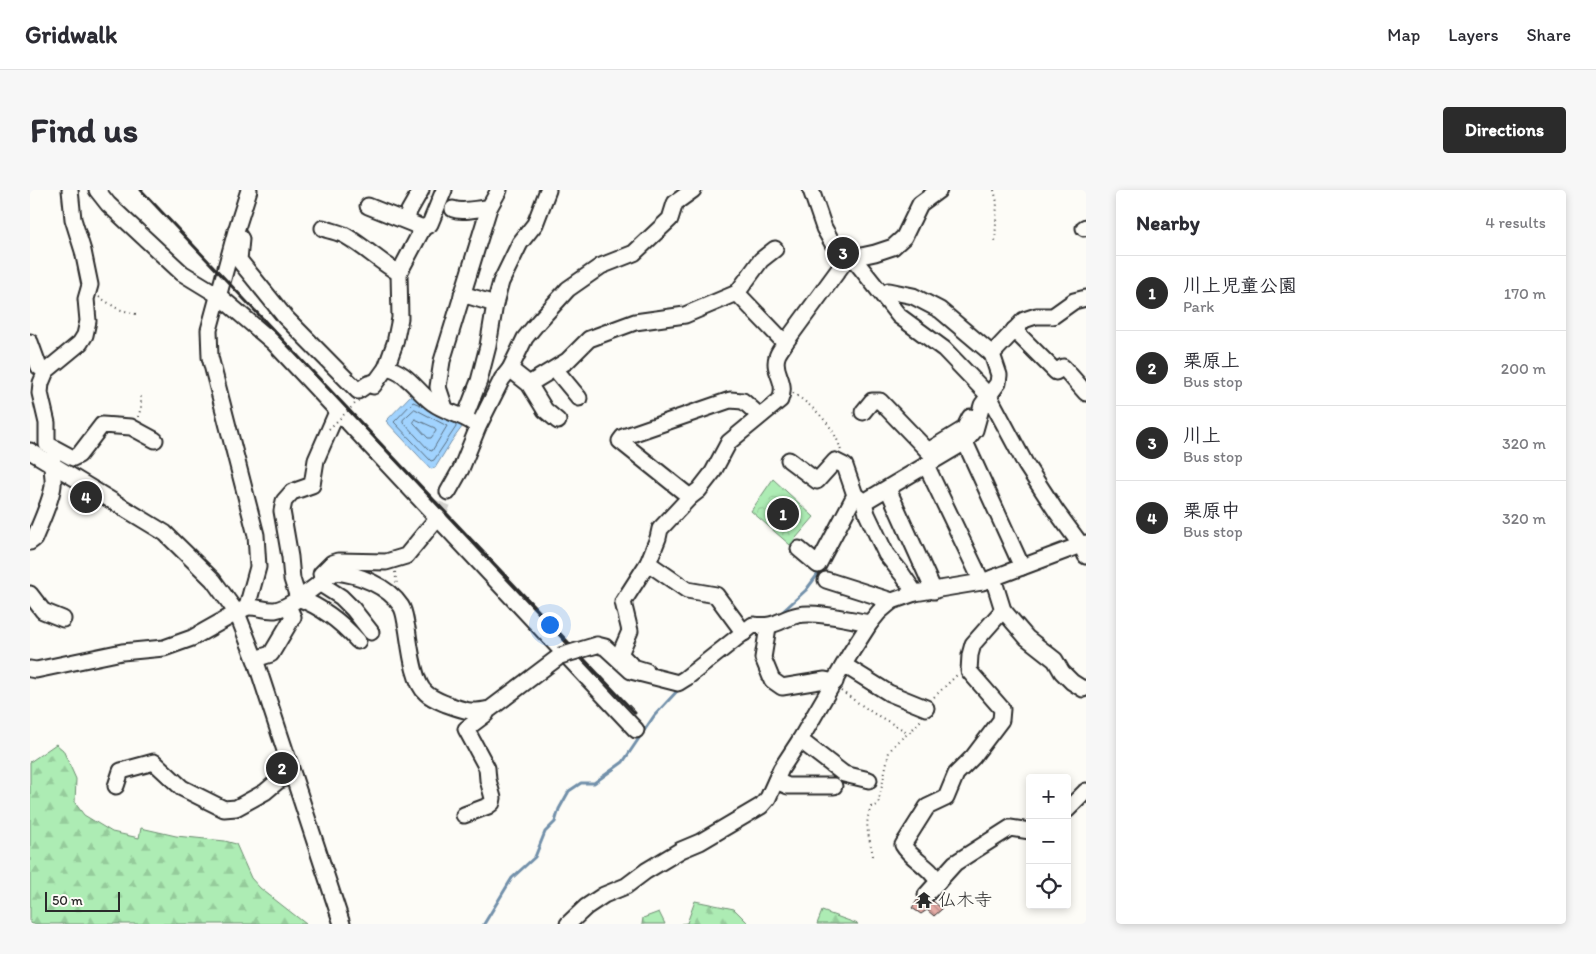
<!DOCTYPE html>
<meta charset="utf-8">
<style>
body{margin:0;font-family:Itim,"Klee One",sans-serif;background:#f7f7f7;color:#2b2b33}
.controls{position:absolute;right:15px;bottom:15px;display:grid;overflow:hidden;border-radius:5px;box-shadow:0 2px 8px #0003}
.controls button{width:45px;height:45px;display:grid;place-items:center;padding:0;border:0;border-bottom:1px solid #e1e1e2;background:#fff;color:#2b2b33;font:25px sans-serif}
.scale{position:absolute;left:15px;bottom:12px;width:75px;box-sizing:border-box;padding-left:5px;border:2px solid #2b2b2b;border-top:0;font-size:14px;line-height:18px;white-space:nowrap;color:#2b2b2b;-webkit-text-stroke:4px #fdfcf7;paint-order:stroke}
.you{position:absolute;left:519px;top:434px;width:18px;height:18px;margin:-12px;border:4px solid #fff;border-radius:50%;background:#1a73e8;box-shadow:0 0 0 8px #1a73e833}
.badge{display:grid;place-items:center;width:32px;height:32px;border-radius:50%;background:#2b2b2b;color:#fff;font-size:16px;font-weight:700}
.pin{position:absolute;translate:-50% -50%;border:2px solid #fff;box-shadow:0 1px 5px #0006}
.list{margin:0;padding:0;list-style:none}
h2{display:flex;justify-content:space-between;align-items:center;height:65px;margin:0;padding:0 20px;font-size:21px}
h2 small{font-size:16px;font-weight:400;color:#7c7c81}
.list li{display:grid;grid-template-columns:32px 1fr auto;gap:15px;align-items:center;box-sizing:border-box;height:75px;padding:0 20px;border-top:1px solid #e1e1e2}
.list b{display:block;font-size:19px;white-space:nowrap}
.list p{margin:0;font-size:16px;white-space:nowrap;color:#7c7c81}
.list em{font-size:16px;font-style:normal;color:#7c7c81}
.icon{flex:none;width:28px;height:28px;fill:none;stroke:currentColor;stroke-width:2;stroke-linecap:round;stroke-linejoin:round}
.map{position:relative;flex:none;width:1056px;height:734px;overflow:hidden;border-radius:5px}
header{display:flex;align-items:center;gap:30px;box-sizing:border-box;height:70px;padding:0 25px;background:#fff;border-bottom:1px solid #e1e1e2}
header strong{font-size:24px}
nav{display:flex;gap:28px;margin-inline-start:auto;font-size:18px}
.intro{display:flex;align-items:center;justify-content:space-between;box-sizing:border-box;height:120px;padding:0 30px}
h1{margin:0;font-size:35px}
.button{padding:12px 22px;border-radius:5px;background:#2b2b2b;color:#fff;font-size:18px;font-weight:700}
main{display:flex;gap:30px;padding:0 30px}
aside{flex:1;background:#fff;border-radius:5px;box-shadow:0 2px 8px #0003}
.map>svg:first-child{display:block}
.forest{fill:url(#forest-firs);stroke:#6c8c70}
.park{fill:url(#park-crowns);stroke:#6c8c70}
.water{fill:#a1d3fe;stroke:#7290aa}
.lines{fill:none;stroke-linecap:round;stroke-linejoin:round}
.shore{stroke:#5a6e7f;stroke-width:1}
.stream{stroke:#7290aa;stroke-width:3}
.building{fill:url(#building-back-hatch);stroke:#2b2b2b}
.minor-tunnel{stroke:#d3d2ce;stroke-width:15;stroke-dasharray:15 8;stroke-linecap:butt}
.minor-casing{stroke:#2b2b2b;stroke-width:19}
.path{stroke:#2b2b2b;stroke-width:2;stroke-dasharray:1 4;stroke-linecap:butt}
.minor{stroke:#fdfcf7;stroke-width:15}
.rail{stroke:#2b2b2b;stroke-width:3}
.minor-bridge-casing{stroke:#2b2b2b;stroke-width:19;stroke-linecap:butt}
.path-bridge{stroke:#2b2b2b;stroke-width:2;stroke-dasharray:1 4;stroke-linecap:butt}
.minor-bridge{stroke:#fdfcf7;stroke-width:15}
.labels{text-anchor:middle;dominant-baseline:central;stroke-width:4;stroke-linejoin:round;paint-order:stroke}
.poi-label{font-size:18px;fill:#2b2b2b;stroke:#fdfcf7;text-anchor:start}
</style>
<header>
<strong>Gridwalk</strong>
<nav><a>Map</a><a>Layers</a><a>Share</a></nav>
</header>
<div class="intro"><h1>Find us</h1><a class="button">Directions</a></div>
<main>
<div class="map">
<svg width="1056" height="734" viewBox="0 0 1056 734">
<defs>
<pattern id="forest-firs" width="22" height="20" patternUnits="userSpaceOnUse" patternTransform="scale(1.25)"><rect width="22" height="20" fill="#adecb4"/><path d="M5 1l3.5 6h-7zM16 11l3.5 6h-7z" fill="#95cb9b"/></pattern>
<pattern id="park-crowns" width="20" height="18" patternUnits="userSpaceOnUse" patternTransform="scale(1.25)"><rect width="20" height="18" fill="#adecb4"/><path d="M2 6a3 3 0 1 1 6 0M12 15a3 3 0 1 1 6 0" fill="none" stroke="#95cb9b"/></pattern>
<pattern id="building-back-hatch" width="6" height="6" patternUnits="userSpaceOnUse" patternTransform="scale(1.25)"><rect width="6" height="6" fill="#e5aba5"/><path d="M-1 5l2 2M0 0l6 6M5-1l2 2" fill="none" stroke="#ba8b87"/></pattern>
</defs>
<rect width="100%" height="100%" fill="#fdfcf7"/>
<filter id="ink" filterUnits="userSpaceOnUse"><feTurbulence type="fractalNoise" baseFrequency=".02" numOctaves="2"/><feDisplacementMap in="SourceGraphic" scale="10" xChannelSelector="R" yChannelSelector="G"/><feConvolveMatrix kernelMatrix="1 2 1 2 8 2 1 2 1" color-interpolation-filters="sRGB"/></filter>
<g filter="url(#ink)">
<!-- forest -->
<g class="forest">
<path d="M26 554 33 560 46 589 45 613 54 625 82 642 109 648 111 638 146 646 195 651 206 654 221 688 230 698 276 734H0V572Z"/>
<path d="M665 711 704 719 719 734H651L657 733Z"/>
<path d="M792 721 828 734H787Z"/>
<path d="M629 722 635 734H612L613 728Z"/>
</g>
<!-- park -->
<path class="park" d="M743 289 784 327 760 355 721 321Z"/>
<!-- water -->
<path class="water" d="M382 204 435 233 421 252 405 278 401 279 356 231Z"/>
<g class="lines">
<!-- shore -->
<g class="shore">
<path d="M393 216 383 212 364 232 401 271 404 270 426 237V234"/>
<path d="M385 219 417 236 402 261 399 260 373 232V230Z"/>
<path d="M385 229 405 238 406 241 401 248H398L384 233Z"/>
</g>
<!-- stream -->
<g class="stream">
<path d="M750 424 776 400 791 380"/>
<path d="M454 734 482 688 505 667 515 642 525 632 529 619 539 601 551 593H564L593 572 624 526 649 499"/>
</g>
</g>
<!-- building -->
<path class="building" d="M888 709 895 714 903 711 912 719 904 726 897 720 891 724 882 718Z"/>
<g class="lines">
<!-- minor-tunnel -->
<path class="minor-tunnel" d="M408 327 418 302"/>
<!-- minor casing -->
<g class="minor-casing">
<g id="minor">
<path d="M40 0 43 29 53 61 60 95 56 109 58 131 55 145 50 153 16 181 11 193 10 203 17 233V254L43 268 49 265 72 235 101 237 125 250"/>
<path d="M67 0 78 14 152 83 188 105 243 152 606 540"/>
<path d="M781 0 794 38 803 54 827 73 869 126 914 159 959 206 996 275 1026 321 1051 355 1056 366"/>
<path d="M338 16 393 38"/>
<path d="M423 19C433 23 447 18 459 18"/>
<path d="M377 30 379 21 391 0"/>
<path d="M293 38C300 41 309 42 316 46 335 57 350 72 369 83"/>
<path d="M1054 38 1056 37"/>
<path d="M209 46 211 49 209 70 255 127 328 201 338 194 345 192"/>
<path d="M822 68 845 63 863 57 874 47 890 14 909 0"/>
<path d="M707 103 755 153"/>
<path d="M432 104 465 114"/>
<path d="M855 107 859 101 883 106 910 120 962 164"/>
<path d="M984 140 1026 182 1033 177 1056 203"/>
<path d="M0 152 9 177 16 181"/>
<path d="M356 178C378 182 386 201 403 213 415 222 431 224 443 233"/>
<path d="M480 179 499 194 515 220 528 231"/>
<path d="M525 179 549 208"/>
<path d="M499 194 537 171 559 149 605 132 655 125 707 103 731 70 745 59"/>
<path d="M343 196 356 178 365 153 370 128 369 83 393 38 400 34 414 0"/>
<path d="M415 218 408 197 412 171 459 18 469 0"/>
<path d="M307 222 286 270 282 295 262 302 254 311 252 321 260 367 262 389 268 408C292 417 311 432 328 451"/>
<path d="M833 222 842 211H850L898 261 934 239 940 227"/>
<path d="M435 227 449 191 458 156 465 114 471 92 490 53 505 34 518 0"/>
<path d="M935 252 992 377"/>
<path d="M0 261 135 343 183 390 207 423 225 469 312 734"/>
<path d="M759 270 787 291 805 271 815 276 825 305 834 312 837 324 856 364 872 384 885 403"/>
<path d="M896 275 952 392"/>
<path d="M858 299 904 401"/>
<path d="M418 302 431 279 448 237 472 189 480 179 495 148 509 131 538 99 571 76 604 63 640 29 645 13 663 0"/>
<path d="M660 307 590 251 593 247 700 210 713 211 730 226"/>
<path d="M834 312 935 252 945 240 952 215 968 193 969 185 962 164 994 130 1006 126H1023L1044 111 1056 108"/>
<path d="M0 352 4 349C10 334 22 309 23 295 24 285 20 277 23 267"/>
<path d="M769 359 788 375 825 305"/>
<path d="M618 373 657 400 686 405 714 443"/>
<path d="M291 384 302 373 308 371 356 372 376 366 408 327"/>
<path d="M963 388 973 420 997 448 1025 470 1032 482 1042 492 1053 499 1056 498"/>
<path d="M796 390 862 411"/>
<path d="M289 393 311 407 323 419 341 442"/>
<path d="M0 404 13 421 33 429"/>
<path d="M217 417C227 416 235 421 245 420 261 418 290 392 305 382 328 384 358 396 371 416 375 422 375 431 377 438 380 455 383 492 396 503 401 508 409 511 416 514 435 521 440 523 460 519L530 466"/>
<path d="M738 437 733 468 742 490 752 497 795 490 805 492"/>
<path d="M567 455 575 457 601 481 648 493 656 488 723 435C747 438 749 429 768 425 786 421 821 430 840 433"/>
<path d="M225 469 241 464 263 427 258 416"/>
<path d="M814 475 859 503 896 518"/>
<path d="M0 479 6 480 92 462 134 458 162 448 217 417 228 377 226 345 180 167 179 140 206 41 219 0"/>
<path d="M616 484V481L603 477 590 464 600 441 593 412 618 373 628 348 630 339 660 307 669 300 683 282 699 252 750 210C758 191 742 182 747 167 748 162 753 157 755 153L818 67"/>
<path d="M770 550 814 584 839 590"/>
<path d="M746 591 758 596H804"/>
<path d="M86 596 91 581 124 572 152 598 194 619 206 618 235 602 248 591 263 585"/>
<path d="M1037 620 1056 601"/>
<path d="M434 625 458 616 462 613 463 608 458 590 457 578 436 539 456 524 457 520"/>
<path d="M908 692C900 676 882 670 873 655L897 617 916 608 926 584 943 567 971 530 972 519 939 481 940 465 943 454 973 420"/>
<path d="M896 705 925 673 980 638 1000 641"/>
<path d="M538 734 556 717 574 705 596 696 616 681 651 660 670 652 731 616 738 608 751 579 770 550 820 464 840 433 849 422 862 411 885 403 952 392 1056 353"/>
</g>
</g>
<!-- path -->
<g class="path">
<path d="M964 0 967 12 965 53"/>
<path d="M69 107 88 119 109 125"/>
<path d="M763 203C784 217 805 236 811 261"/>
<path d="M108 227 111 218V203"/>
<path d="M365 382 367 395"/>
<path d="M811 501 843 523 879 543"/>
<path d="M904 507 927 485"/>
<path d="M843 666C840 648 833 636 841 617L848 615 859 562 867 552 879 543 892 529"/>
</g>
<!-- minor -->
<use href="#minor" class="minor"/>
<!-- rail -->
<path class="rail" d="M111 0 605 523"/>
<!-- minor-bridge casing -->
<g class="minor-bridge-casing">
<path id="minor-bridge" d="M530 466 567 455"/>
</g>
<!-- path-bridge -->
<path class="path-bridge" d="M299 239 333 206"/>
<!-- minor-bridge -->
<use href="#minor-bridge" class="minor-bridge"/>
</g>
</g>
<!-- icons -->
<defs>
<g id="temple-bare" transform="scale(1.35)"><path d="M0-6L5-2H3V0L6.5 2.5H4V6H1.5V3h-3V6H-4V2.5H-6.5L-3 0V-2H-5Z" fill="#2b2b2b" stroke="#fdfcf7" stroke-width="2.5" paint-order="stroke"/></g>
</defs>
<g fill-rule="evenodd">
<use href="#temple-bare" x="894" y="710"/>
</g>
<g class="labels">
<!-- poi labels -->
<g class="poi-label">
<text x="908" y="710">仏木寺</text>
</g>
</g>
</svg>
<div class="controls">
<button>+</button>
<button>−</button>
<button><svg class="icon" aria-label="locate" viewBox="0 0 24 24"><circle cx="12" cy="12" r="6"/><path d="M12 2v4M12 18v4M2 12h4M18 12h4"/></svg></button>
</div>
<div class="scale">50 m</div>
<div class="you"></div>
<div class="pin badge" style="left:753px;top:324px">1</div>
<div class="pin badge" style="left:252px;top:578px">2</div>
<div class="pin badge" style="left:813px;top:63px">3</div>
<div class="pin badge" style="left:56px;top:307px">4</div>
</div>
<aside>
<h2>Nearby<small>4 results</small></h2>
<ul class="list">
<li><span class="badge">1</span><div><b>川上児童公園</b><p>Park</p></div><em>170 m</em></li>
<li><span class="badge">2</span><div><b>栗原上</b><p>Bus stop</p></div><em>200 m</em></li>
<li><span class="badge">3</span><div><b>川上</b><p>Bus stop</p></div><em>320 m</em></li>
<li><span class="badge">4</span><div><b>栗原中</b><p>Bus stop</p></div><em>320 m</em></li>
</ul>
</aside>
</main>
